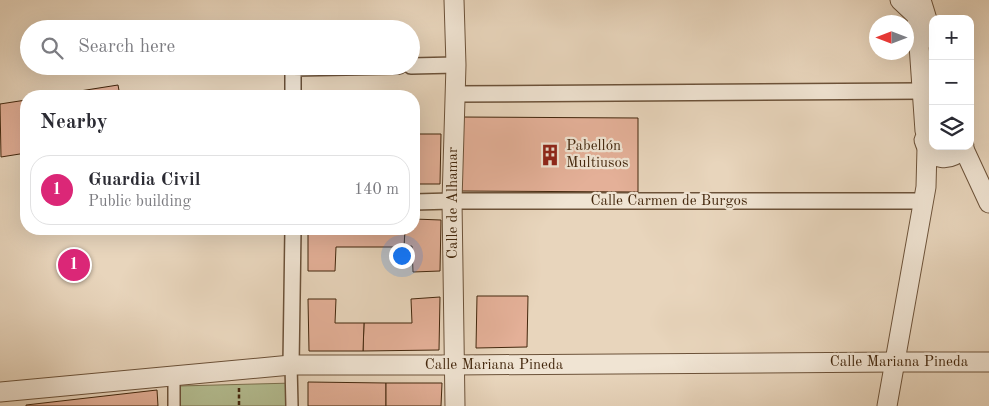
<!DOCTYPE html>
<meta charset="utf-8">
<style>
body{margin:0;font-family:"Old Standard TT",serif;background:#f2f2f3;color:#2b2b33}
.controls{position:absolute;right:15px;top:15px;display:grid;overflow:hidden;border-radius:10px;box-shadow:0 5px 20px #0002}
.controls button{width:45px;height:45px;display:grid;place-items:center;padding:0;border:0;border-bottom:1px solid #e1e1e2;background:#fff;color:#2b2b33;font:25px sans-serif}
.compass{position:absolute;left:869px;top:15px;width:45px;height:45px;border-radius:50%;background:#fff;box-shadow:0 5px 20px #0002;rotate:270deg}
.you{position:absolute;left:401px;top:255px;width:18px;height:18px;margin:-12px;border:4px solid #fff;border-radius:50%;background:#1a73e8;box-shadow:0 0 0 8px #1a73e833}
.badge{display:grid;place-items:center;width:32px;height:32px;border-radius:50%;background:#db2777;color:#fff;font-size:16px;font-weight:700}
.pin{position:absolute;translate:-50% -50%;border:2px solid #fff;box-shadow:0 1px 5px #0006}
.list{margin:0;padding:0;list-style:none}
h2{display:flex;justify-content:space-between;align-items:center;height:65px;margin:0;padding:0 20px;font-size:21px}
h2 small{font-size:16px;font-weight:400;color:#7c7c81}
.list li{display:grid;grid-template-columns:32px 1fr auto;gap:15px;align-items:center;box-sizing:border-box;height:70px;margin:0 10px 10px;padding:0 10px;border:1px solid #e1e1e2;border-radius:20px}
.list b{display:block;font-size:19px;white-space:nowrap}
.list p{margin:0;font-size:16px;white-space:nowrap;color:#7c7c81}
.list em{font-size:16px;font-style:normal;color:#7c7c81}
.icon{flex:none;width:28px;height:28px;fill:none;stroke:currentColor;stroke-width:2;stroke-linecap:round;stroke-linejoin:round}
.map{position:relative;flex:none;width:989px;height:406px;overflow:hidden}
.search{position:absolute;background:#fff;box-shadow:0 5px 20px #0002;left:20px;top:20px;width:400px;height:55px;display:flex;align-items:center;gap:12px;box-sizing:border-box;padding:0 18px;border-radius:28px;color:#7c7c81;font-size:19px}
.panel{position:absolute;background:#fff;box-shadow:0 5px 20px #0002;left:20px;top:90px;width:400px;height:145px;border-radius:20px}
.map>svg:first-child{display:block}
.green{fill:#b4be92;stroke:#7c7250}
.building{fill:#e4b098;stroke:#43270d}
.lines{fill:none;stroke-linecap:round;stroke-linejoin:round}
.pedestrian-casing{stroke:#6c5239;stroke-width:14}
.minor-casing{stroke:#6c5239;stroke-width:18}
.tertiary-casing{stroke:#6c5239;stroke-width:21}
.path{stroke:#43270d;stroke-width:2.5;stroke-dasharray:4 2.5;stroke-linecap:butt}
.pedestrian{stroke:#f0e4d3;stroke-width:11}
.minor{stroke:#f0e4d3;stroke-width:15}
.tertiary{stroke:#f0e4d3;stroke-width:19}
.labels{text-anchor:middle;dominant-baseline:central;stroke-width:4.5;stroke-linejoin:round;paint-order:stroke}
.poi-label{font-size:15px;fill:#43270d;stroke:#f0e4d3;text-anchor:start}
.street-label{font-size:15px;fill:#43270d;stroke:#f0e4d3}
</style>
<div class="map">
<svg width="989" height="406" viewBox="0 0 989 406">
<rect width="100%" height="100%" fill="#e8d5bc"/>
<filter id="stains"><feTurbulence type="fractalNoise" baseFrequency=".004" numOctaves="4"/><feColorMatrix values="0 0 0 0 .2 0 0 0 0 .09 0 0 0 0 .02 0 0 0 .5 -.17"/></filter>
<radialGradient id="worn" r=".72"><stop offset=".6" stop-color="#630" stop-opacity="0"/><stop offset="1" stop-color="#630" stop-opacity=".3"/></radialGradient>
<!-- green -->
<path class="green" d="M294 383 295 406H179V386Z"/>
<!-- building -->
<g class="building">
<path d="M118 85 120 96H48Z"/>
<path d="M26 100V153L1 157 0 104Z"/>
<path d="M461 117 638 118V192L461 191Z"/>
<path d="M414 134H441L440 184H414Z"/>
<path d="M414 219 441 220 440 271 413 272 412 246 404 247 405 229H414Z"/>
<path d="M308 229H405L404 247H336L335 271H308Z"/>
<path d="M477 296H528L527 347 476 348Z"/>
<path d="M440 297 439 350 363 351 364 323H412L411 299Z"/>
<path d="M308 299H336L335 323H364L363 351H309Z"/>
<path d="M308 382 386 383V406H308Z"/>
<path d="M386 383H442L441 406H386Z"/>
<path d="M157 390 158 406H26V405Z"/>
</g>
<g class="lines">
<!-- pedestrian casing -->
<g class="pedestrian-casing">
<g id="pedestrian">
<path d="M291 365 292 406"/>
<path d="M174 376V406"/>
</g>
</g>
<!-- minor casing -->
<g class="minor-casing">
<g id="minor">
<path d="M411 66 456 65"/>
<path d="M454 94 922 91"/>
<path d="M293 96V68L399 66"/>
<path d="M414 202 452 201H923"/>
<path d="M291 365 293 229"/>
</g>
</g>
<!-- tertiary casing -->
<g class="tertiary-casing">
<g id="tertiary">
<path d="M454 0 456 65 452 201 455 406"/>
<path d="M900 0 917 16 925 131"/>
<path d="M921 0 933 39"/>
<path d="M924 140C930 161 952 164 964 146"/>
<path d="M963 147 989 203"/>
<path d="M0 392 291 365H454L896 362H989"/>
<path d="M887 406 926 187 927 148"/>
</g>
</g>
<!-- path -->
<path class="path" d="M239 388V406"/>
<!-- pedestrian -->
<use href="#pedestrian" class="pedestrian"/>
<!-- minor -->
<use href="#minor" class="minor"/>
<!-- tertiary -->
<use href="#tertiary" class="tertiary"/>
</g>
<!-- icons -->
<defs>
<g id="building-bare" transform="scale(1.725)"><path d="M-4-6H4V6H1V3H-1V6H-4ZM-2.5-4.3h1.7v1.8h-1.7ZM.8-4.3h1.7v1.8H.8ZM-2.5-1h1.7V.8h-1.7ZM.8-1h1.7V.8H.8Z" fill="#8f2418" stroke="#f0e4d3" stroke-width="2.5" paint-order="stroke"/></g>
</defs>
<g fill-rule="evenodd">
<use href="#building-bare" x="550" y="155"/>
</g>
<g class="labels">
<!-- poi labels -->
<g class="poi-label">
<text x="566" y="146">Pabellón<tspan x="566" dy="17">Multiusos</tspan></text>
</g>
<!-- street labels -->
<g class="street-label">
<text x="669" y="201">Calle Carmen de Burgos</text>
<text transform="translate(453 203) rotate(-90)">Calle de Alhamar</text>
<text x="899" y="362">Calle Mariana Pineda</text>
<text x="494" y="365">Calle Mariana Pineda</text>
</g>
</g>
<rect width="100%" height="100%" filter="url(#stains)"/>
<rect width="100%" height="100%" fill="url(#worn)"/>
</svg>
<div class="controls">
<button>+</button>
<button>−</button>
<button><svg class="icon" aria-label="layers" viewBox="0 0 24 24"><path d="M12 4l9 5-9 5-9-5zM3 14l9 5 9-5"/></svg></button>
</div>
<svg class="compass" viewBox="-18 -18 36 36"><path d="M0-13l5 13h-10z" fill="#e53935"/><path d="M0 13l5-13h-10z" fill="#7c7c81"/></svg>
<div class="you"></div>
<div class="pin badge" style="left:74px;top:265px">1</div>
<div class="search"><svg class="icon" aria-label="search" viewBox="0 0 24 24"><circle cx="10" cy="10" r="6"/><path d="M15 15l6 6"/></svg>Search here</div>
<section class="panel">
<h2>Nearby<small></small></h2>
<ul class="list">
<li><span class="badge">1</span><div><b>Guardia Civil</b><p>Public building</p></div><em>140 m</em></li>
</ul>
</section>
</div>
